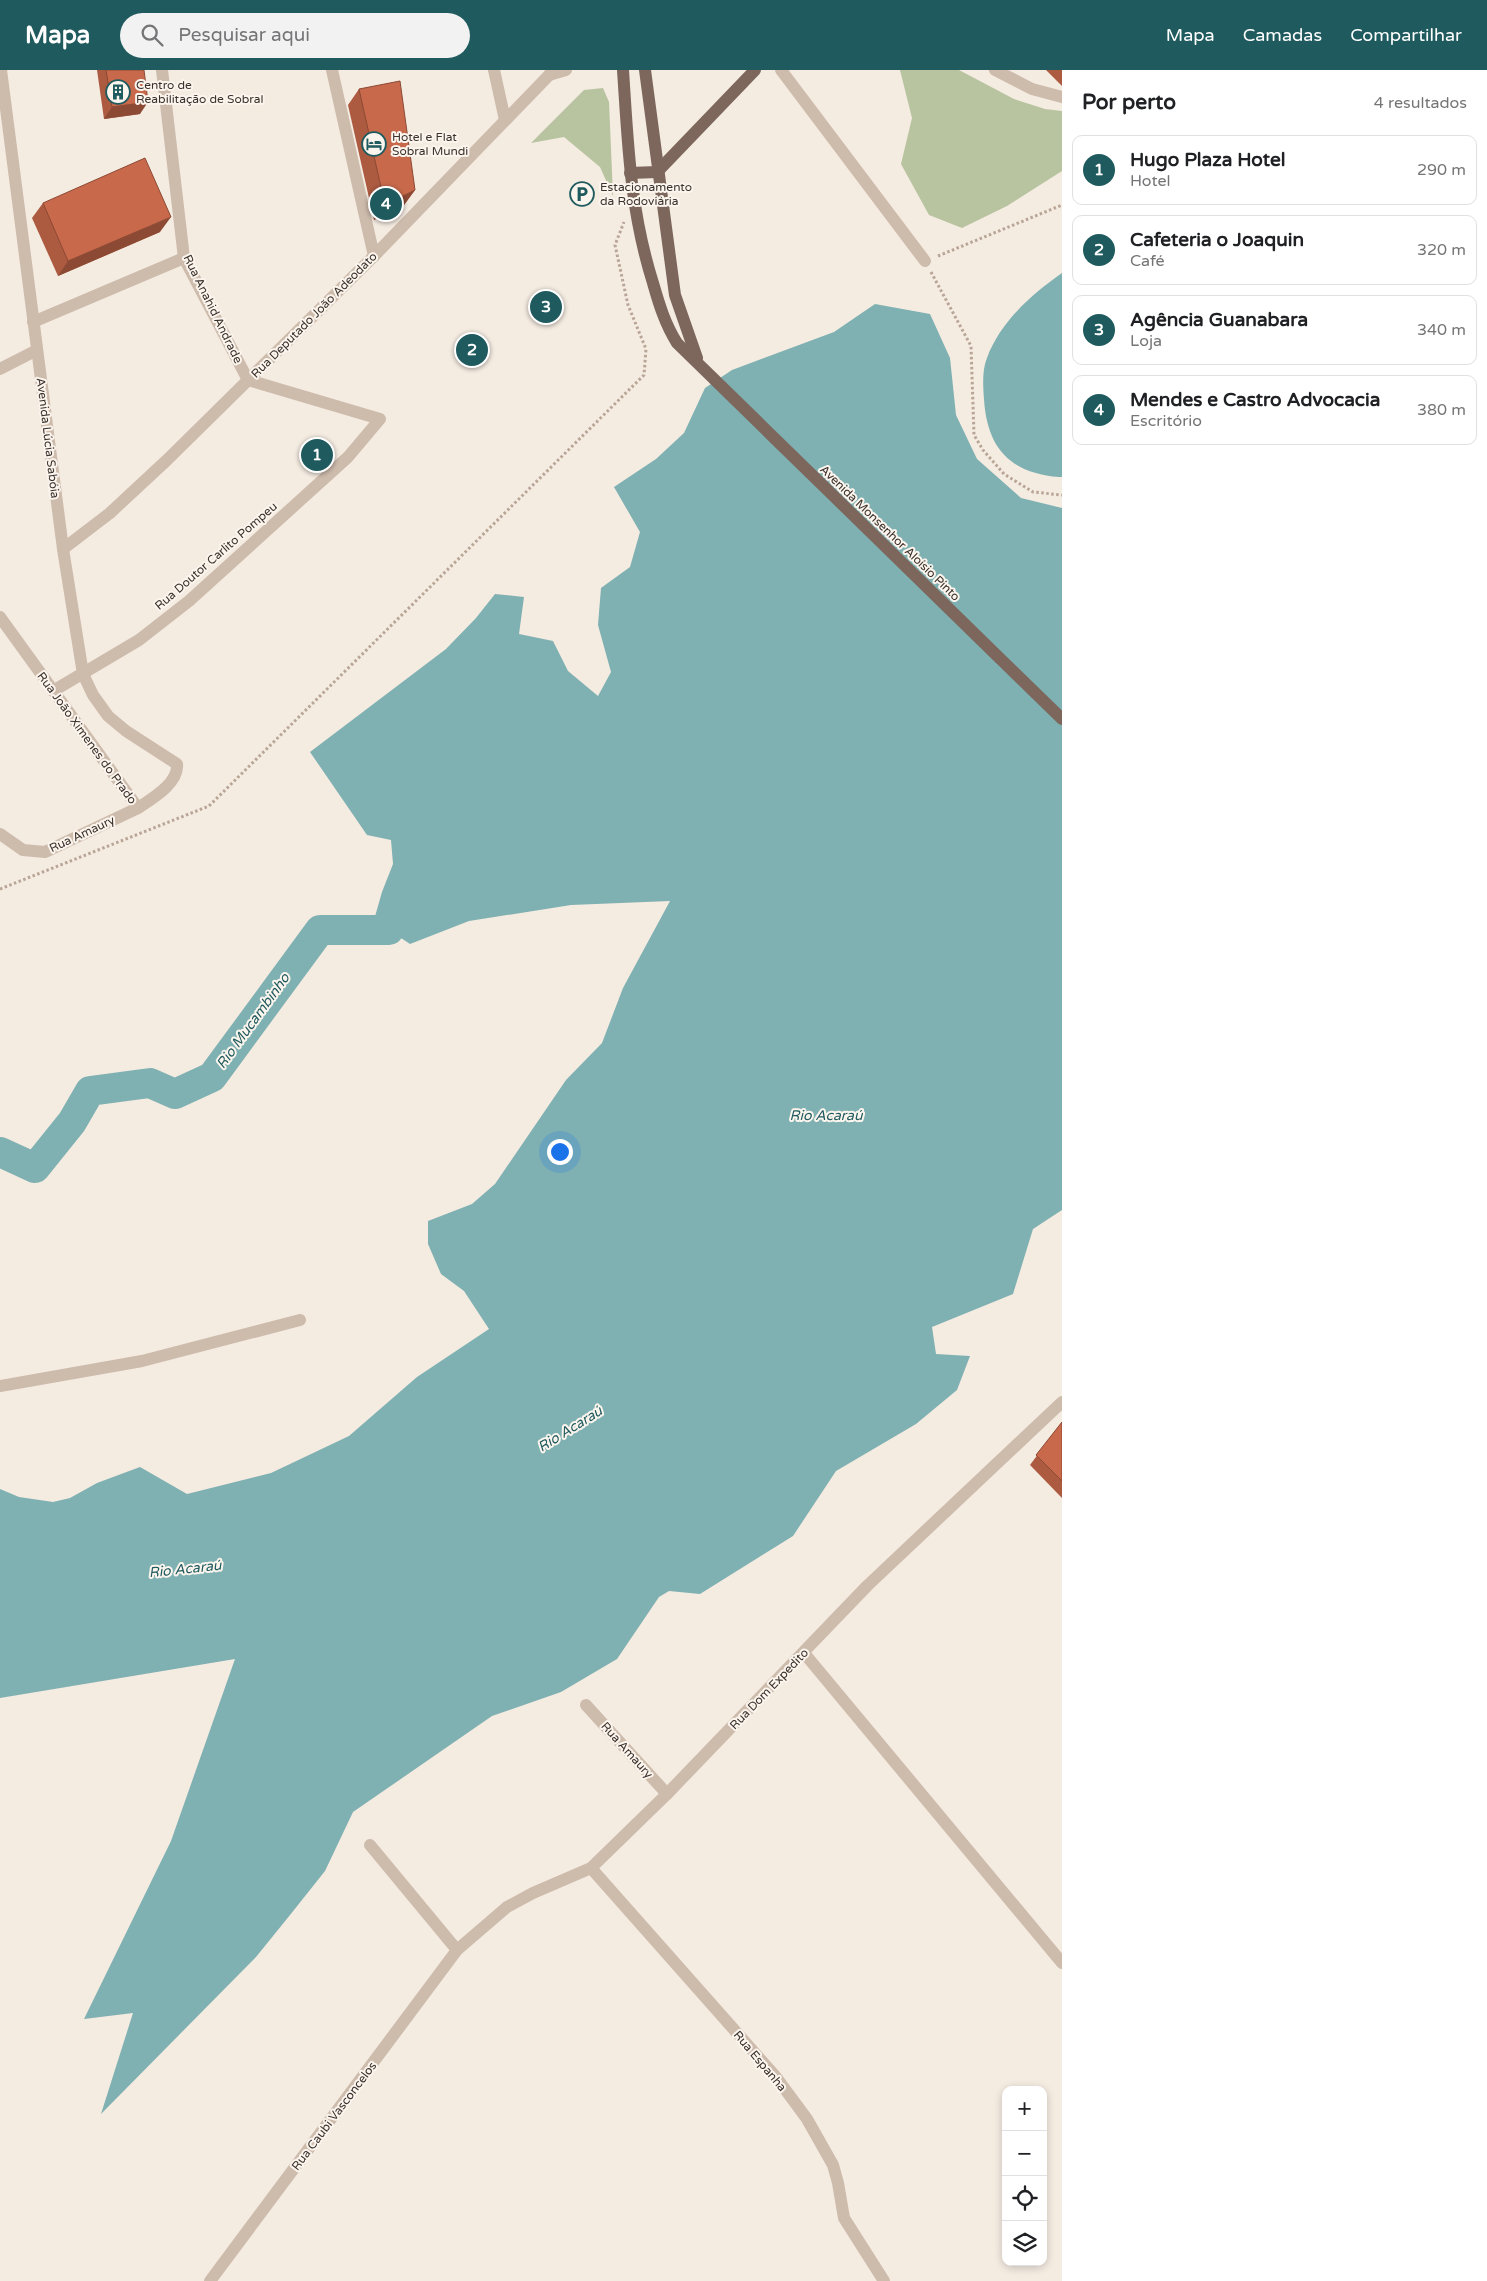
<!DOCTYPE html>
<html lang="pt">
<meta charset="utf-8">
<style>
body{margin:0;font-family:"Varela Round",sans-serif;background:#f2f2f2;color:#202124}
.controls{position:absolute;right:15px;bottom:15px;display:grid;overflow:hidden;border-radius:10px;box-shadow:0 2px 8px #0003}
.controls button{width:45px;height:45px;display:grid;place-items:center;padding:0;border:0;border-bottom:1px solid #e0e0e0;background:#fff;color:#202124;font:25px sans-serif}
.you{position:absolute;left:559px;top:1081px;width:18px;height:18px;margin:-12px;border:4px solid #fff;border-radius:50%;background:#1a73e8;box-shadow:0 0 0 8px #1a73e833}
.badge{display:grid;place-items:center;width:32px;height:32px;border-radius:50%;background:#1f5a5e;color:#fff;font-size:16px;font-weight:700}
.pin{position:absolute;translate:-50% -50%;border:2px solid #fff;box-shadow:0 1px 5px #0006}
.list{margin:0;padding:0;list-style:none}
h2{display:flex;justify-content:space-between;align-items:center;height:65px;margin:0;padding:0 20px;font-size:21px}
h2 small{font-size:16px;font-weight:400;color:#757577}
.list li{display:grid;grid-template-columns:32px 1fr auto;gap:15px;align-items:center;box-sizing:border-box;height:70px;margin:0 10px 10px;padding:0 10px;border:1px solid #e0e0e0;border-radius:10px}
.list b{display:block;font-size:19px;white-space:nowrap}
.list p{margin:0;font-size:16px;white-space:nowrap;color:#757577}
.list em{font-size:16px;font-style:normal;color:#757577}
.icon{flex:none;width:28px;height:28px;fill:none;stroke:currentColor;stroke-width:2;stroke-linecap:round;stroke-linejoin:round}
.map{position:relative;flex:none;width:1062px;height:2211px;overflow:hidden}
header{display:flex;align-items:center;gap:30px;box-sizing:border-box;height:70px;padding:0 25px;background:#1f5a5e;color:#fff}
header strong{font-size:24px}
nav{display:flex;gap:28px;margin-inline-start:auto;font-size:18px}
.search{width:350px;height:45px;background:#f2f2f2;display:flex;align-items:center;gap:12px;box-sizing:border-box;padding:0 18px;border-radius:28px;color:#757577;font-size:19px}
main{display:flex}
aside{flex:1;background:#fff}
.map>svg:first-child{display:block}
.green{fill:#b8c4a0}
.water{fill:#7fb0b2}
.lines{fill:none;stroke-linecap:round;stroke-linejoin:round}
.river{stroke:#7fb0b2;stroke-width:30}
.path{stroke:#b9a596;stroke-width:3;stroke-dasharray:2.5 2.5;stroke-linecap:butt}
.minor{stroke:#cdbbac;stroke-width:12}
.major{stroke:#7d675c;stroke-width:12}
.wall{fill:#ac5a40}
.shaded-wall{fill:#8c4a34}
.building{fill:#c8694b;stroke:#8c4a34}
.labels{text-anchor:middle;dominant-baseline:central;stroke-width:4;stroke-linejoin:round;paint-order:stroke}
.poi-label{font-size:12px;fill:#3b302b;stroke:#fbf5ee;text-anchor:start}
.street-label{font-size:12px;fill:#3b302b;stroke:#fbf5ee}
.water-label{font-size:14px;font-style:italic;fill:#1f5a5e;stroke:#fbf5ee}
</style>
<header>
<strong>Mapa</strong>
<div class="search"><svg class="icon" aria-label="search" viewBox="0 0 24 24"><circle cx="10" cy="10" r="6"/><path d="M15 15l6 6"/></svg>Pesquisar aqui</div>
<nav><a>Mapa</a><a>Camadas</a><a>Compartilhar</a></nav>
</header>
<main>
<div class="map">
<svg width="1062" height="2211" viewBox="0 0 1062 2211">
<rect width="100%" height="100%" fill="#f4ebe1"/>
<!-- green -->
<g class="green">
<path d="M900 0H959L1014 29 1045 39 1062 41V101L1007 136 962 158 929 145 901 94 912 48Z"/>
<path d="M603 18 609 32 613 126 600 97 564 67 531 73 584 20Z"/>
</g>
<!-- water -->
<g class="water">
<path d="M1062 203V407H1059C1010 403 987 378 984 329 983 316 982 300 987 288 1000 252 1032 224 1062 203Z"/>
<path d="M875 234 930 244 950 288 956 345 977 389 1021 428 1062 438V1140L1033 1159 1013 1224 932 1257 936 1284 970 1286 957 1320 916 1354 836 1401 793 1466 700 1524 669 1521 659 1527 617 1589 561 1622 492 1646 353 1742 325 1801 290 1845 256 1887 101 2044 133 1943 84 1949 171 1771 235 1589 0 1628V1419L19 1427 53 1432 70 1428 97 1413 140 1397 187 1424 271 1403 349 1366 417 1307 489 1259 464 1221 441 1204 428 1174V1151L472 1134 495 1114 566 1010 602 973 623 918 670 831 571 835 469 851 410 874 374 850 382 822 393 794 391 770 367 765 310 682 446 579 476 548 495 524 524 527 519 564 553 571 568 601 598 626 611 602 598 555 601 518 630 497 640 462 614 417 656 389 684 363 705 318 732 300 834 262Z"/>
</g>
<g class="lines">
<!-- river -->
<path class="river" d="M0 1082 35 1098 72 1052 90 1021 150 1013 175 1024 212 1007 320 860H389"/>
<!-- path -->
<g class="path">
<path d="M938 186 1062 135"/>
<path d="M931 202 971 276 974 365 983 380 1004 404 1033 422 1062 425"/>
<path d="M0 819 209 736 644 305 646 279 628 235 615 175 624 152"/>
</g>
<!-- minor -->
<g class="minor">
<path d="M332 0 374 186"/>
<path d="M494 0 505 50"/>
<path d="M781 0 925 191"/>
<path d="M995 0 1032 19 1062 27"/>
<path d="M549 5 566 0"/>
<path d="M33 252 184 188"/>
<path d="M0 299 37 280"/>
<path d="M63 479 110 443 167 390 374 186 554 0"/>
<path d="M0 547 138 738C153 728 179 713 177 694L126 661 108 646 93 625 83 604 63 479 1 0"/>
<path d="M53 621 139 570 189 531 348 387 380 349 248 310 184 188 162 0"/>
<path d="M0 764 23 780 45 782 138 738"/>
<path d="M0 1316 142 1291 300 1250"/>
<path d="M804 1583 1062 1893"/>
<path d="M586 1635 667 1724"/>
<path d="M370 1775 457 1880"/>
<path d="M591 1798 776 2007 807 2049 833 2095 838 2113 844 2148 884 2211"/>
<path d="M210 2211 457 1880 507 1837 533 1823 591 1798 667 1724 867 1516 1062 1332"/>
</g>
<!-- major -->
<g class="major">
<path d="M623 0C628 75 630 140 653 213 659 234 665 254 677 273L1062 649"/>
<path d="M645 0 675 225 697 288"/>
<path d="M630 103 657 102 755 0"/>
</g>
</g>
<!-- wall -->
<g class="wall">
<path d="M97 0H144L140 44 104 49Z"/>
<path d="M1046 0H1062V16Z"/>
<path d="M359 19 415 120 404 135 374 150 348 35Z"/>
<path d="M43 133 160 162 58 206 32 148Z"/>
<path d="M1062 1352V1428L1030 1395Z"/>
</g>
<!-- shaded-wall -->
<g class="shaded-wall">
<path d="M148 32 140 44 104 49 112 37Z"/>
<path d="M415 120 404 135 374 150 385 135Z"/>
<path d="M171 147 160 162 58 206 68 191Z"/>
</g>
<!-- building -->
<g class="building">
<path d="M106 0H144L148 32 112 37Z"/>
<path d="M400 11 415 120 385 135 359 19Z"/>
<path d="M145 88 171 147 68 191 43 133Z"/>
<path d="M1062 1352V1411L1036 1385Z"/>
</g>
<!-- icons -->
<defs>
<g id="building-ring" transform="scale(1.25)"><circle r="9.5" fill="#fbf5ee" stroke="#1f5a5e" stroke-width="1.5"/><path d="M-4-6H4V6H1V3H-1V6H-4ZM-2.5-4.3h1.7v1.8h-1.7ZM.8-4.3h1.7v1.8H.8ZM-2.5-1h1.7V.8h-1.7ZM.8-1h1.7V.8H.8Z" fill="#1f5a5e"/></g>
<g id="hotel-ring" transform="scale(1.25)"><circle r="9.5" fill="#fbf5ee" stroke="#1f5a5e" stroke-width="1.5"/><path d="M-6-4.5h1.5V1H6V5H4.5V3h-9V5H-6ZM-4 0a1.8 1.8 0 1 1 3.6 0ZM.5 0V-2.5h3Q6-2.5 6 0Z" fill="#1f5a5e"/></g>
<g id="parking-ring" transform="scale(1.25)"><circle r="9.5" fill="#fbf5ee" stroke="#1f5a5e" stroke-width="1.5"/><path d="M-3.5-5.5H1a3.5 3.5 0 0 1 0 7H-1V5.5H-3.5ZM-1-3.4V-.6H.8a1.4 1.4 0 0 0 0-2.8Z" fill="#1f5a5e"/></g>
</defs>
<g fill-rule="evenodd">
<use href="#building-ring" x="118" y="22"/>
<use href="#hotel-ring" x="374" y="74"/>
<use href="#parking-ring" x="582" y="124"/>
</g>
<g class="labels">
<!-- poi labels -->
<g class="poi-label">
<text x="136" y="15">Centro de<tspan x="136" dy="14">Reabilitação de Sobral</tspan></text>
<text x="392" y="67">Hotel e Flat<tspan x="392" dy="14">Sobral Mundi</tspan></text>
<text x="600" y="117">Estacionamento<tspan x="600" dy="14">da Rodoviária</tspan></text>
</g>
<!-- street labels -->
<g class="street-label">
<text transform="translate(213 239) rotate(64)">Rua Anahid Andrade</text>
<text transform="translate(314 245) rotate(-45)">Rua Deputado João Adeodato</text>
<text transform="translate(48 368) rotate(83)">Avenida Lúcia Sabóia</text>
<text transform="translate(890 463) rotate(44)">Avenida Monsenhor Aloísio Pinto</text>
<text transform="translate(216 486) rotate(-41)">Rua Doutor Carlito Pompeu</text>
<text transform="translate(87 668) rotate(54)">Rua João Ximenes do Prado</text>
<text transform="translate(82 764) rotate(-25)">Rua Amaury</text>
<text transform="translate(769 1619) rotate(-46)">Rua Dom Expedito</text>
<text transform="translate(627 1680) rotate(48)">Rua Amaury</text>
<text transform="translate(760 1991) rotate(50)">Rua Espanha</text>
<text transform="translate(334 2046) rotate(-53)">Rua Caubi Vasconcelos</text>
</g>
<!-- water labels -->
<g class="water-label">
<text transform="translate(253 951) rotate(-54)">Rio Mucambinho</text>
<text x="826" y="1045">Rio Acaraú</text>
<text transform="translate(570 1359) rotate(-32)">Rio Acaraú</text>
<text transform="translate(185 1499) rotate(-6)">Rio Acaraú</text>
</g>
</g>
</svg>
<div class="controls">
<button>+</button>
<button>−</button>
<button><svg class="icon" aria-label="locate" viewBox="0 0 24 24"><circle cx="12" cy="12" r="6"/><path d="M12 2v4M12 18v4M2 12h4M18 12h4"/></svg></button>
<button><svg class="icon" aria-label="layers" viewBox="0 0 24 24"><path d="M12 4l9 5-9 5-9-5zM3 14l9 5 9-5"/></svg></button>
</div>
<div class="you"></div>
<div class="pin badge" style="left:317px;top:385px">1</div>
<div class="pin badge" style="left:472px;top:280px">2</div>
<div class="pin badge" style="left:546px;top:237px">3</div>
<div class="pin badge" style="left:386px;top:134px">4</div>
</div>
<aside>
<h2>Por perto<small>4 resultados</small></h2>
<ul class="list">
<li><span class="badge">1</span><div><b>Hugo Plaza Hotel</b><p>Hotel</p></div><em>290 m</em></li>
<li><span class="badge">2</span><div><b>Cafeteria o Joaquin</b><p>Café</p></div><em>320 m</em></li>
<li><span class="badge">3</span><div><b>Agência Guanabara</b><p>Loja</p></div><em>340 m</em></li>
<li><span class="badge">4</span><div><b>Mendes e Castro Advocacia</b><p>Escritório</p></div><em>380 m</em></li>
</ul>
</aside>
</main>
